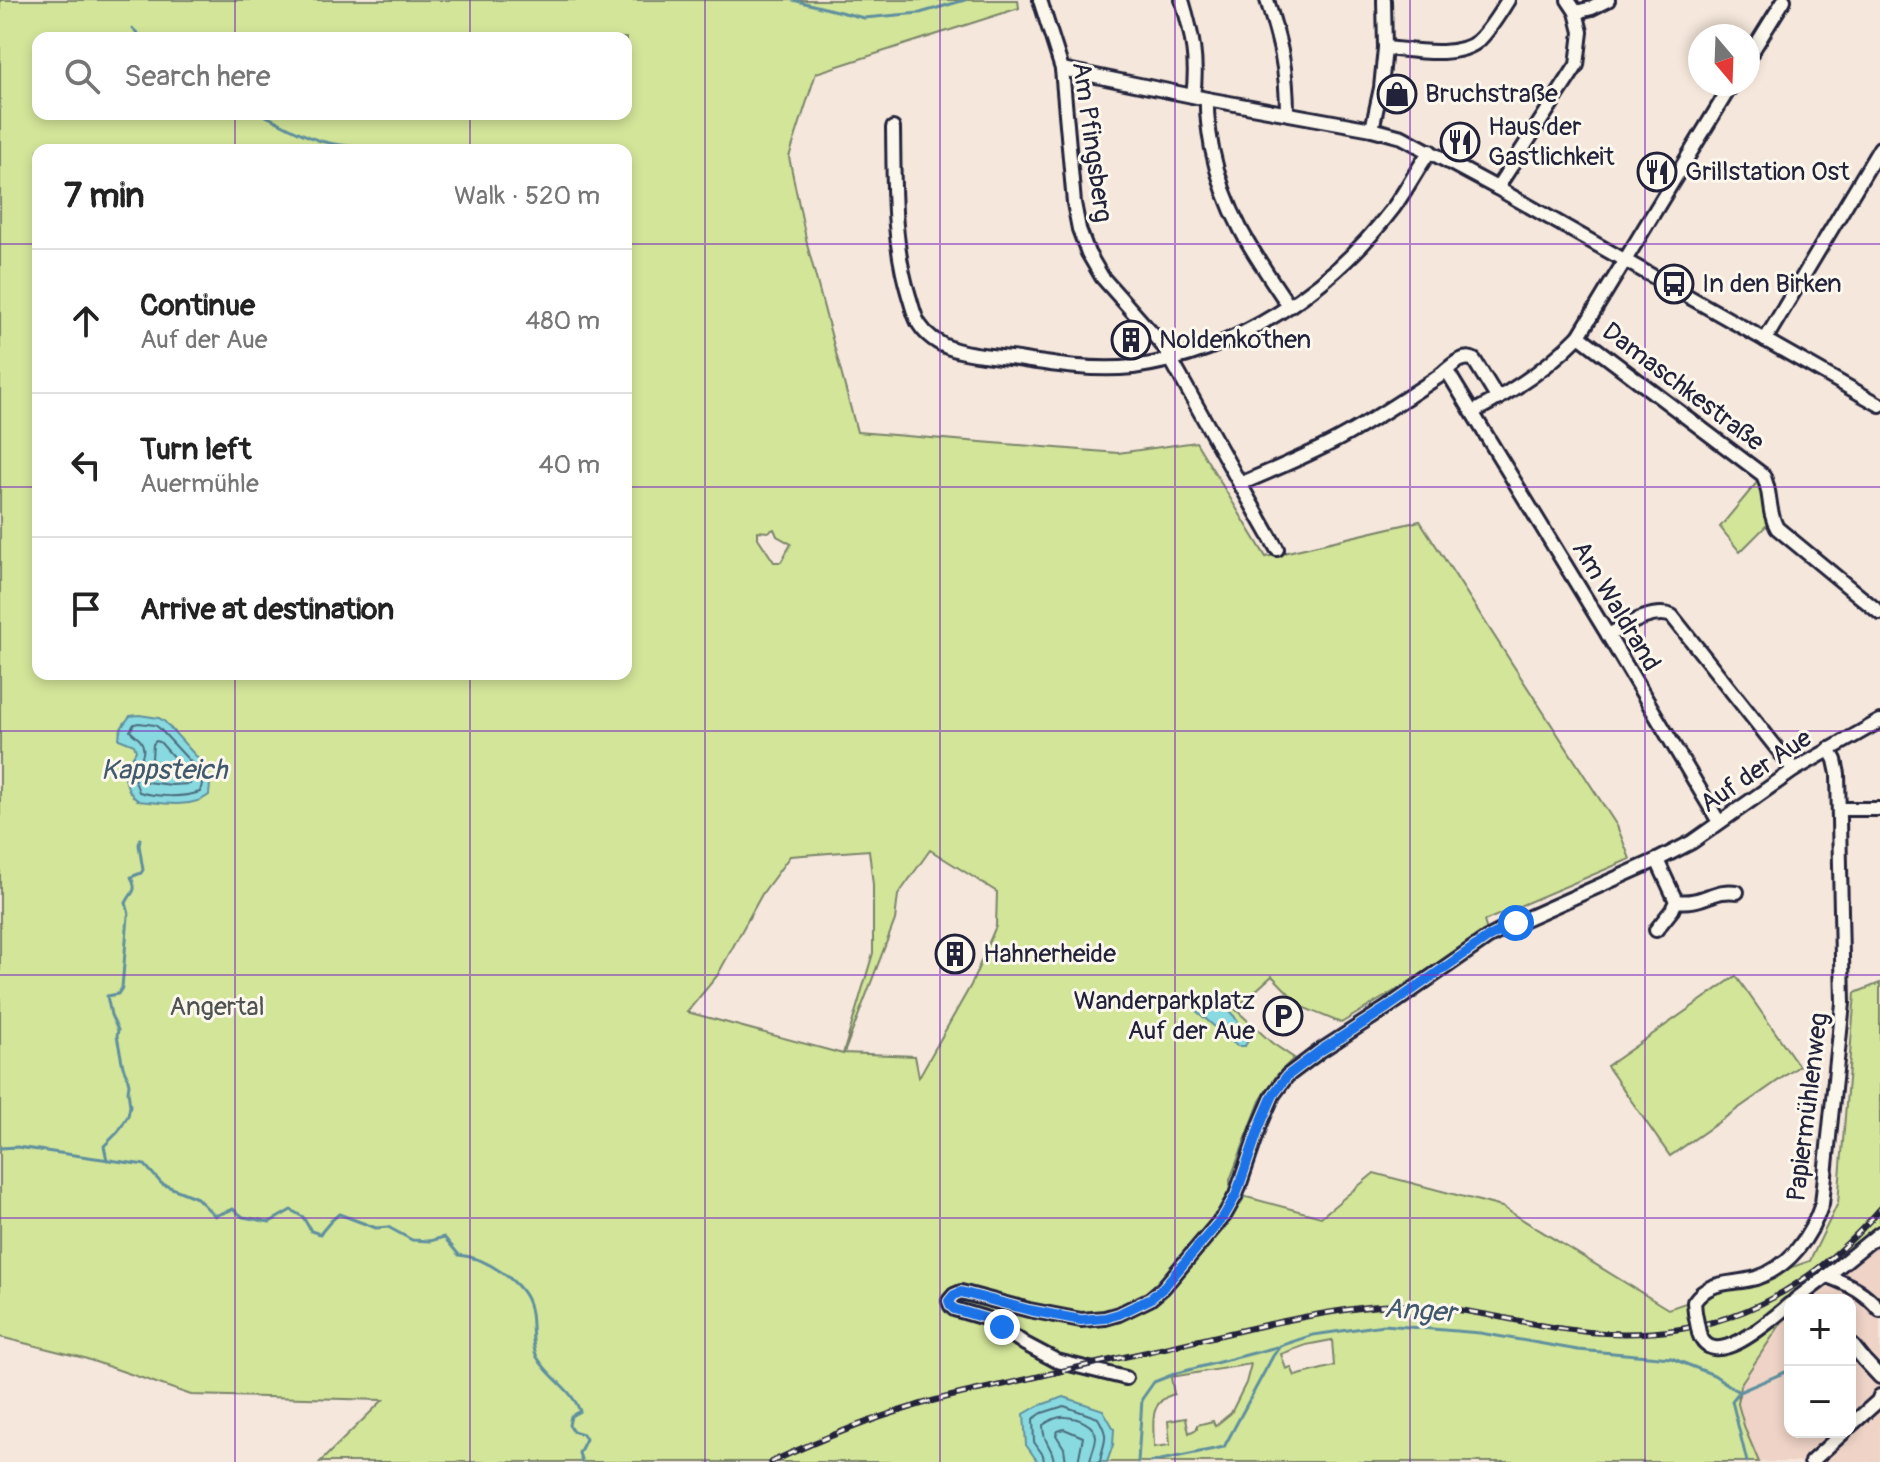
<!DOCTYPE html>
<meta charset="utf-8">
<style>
body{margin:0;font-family:Pangolin,sans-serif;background:#f6f6f6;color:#222}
.controls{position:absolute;right:24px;bottom:24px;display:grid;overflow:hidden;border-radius:16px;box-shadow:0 4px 12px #0003}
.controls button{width:72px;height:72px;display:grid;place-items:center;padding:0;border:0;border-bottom:2px solid #e0e0e0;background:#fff;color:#222;font:40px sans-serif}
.compass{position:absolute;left:1688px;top:24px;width:72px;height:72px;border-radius:50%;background:#fff;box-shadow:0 4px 12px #0003;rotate:161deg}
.stop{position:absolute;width:24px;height:24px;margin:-18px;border:6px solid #1a73e8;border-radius:50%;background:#fff}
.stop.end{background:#1a73e8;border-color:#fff;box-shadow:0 2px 8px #0008}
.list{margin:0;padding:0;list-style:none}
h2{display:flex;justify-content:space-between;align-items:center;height:104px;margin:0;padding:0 32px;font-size:34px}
h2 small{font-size:26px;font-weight:400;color:#767676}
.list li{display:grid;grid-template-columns:52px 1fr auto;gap:24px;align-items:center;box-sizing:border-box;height:144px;padding:0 32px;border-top:2px solid #e0e0e0}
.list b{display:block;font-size:30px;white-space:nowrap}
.list p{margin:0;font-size:26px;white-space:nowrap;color:#767676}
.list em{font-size:26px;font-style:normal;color:#767676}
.icon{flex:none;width:44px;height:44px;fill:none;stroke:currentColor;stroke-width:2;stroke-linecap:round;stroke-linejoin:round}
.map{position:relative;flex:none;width:1880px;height:1462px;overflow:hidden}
.search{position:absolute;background:#fff;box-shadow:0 4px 12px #0003;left:32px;top:32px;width:600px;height:88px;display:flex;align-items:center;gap:20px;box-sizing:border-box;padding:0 28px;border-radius:16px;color:#767676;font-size:30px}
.panel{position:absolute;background:#fff;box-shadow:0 4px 12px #0003;left:32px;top:144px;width:600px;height:536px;border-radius:16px}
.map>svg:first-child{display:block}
.built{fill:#eed3c6}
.green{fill:#d3e599;stroke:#7a846a;stroke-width:2;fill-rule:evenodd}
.water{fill:#89dae0;stroke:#60909e;stroke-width:2}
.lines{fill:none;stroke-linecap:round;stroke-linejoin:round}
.shore{stroke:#4b6c7d;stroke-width:2}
.stream{stroke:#60909e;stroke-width:3}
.minor-casing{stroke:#22223b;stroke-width:18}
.minor{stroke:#fbf7ec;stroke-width:12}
.rail-casing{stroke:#22223b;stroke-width:6}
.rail{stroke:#fbf7ec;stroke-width:3;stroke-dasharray:9;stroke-linecap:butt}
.minor-bridge-casing{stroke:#22223b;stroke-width:18;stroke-linecap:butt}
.minor-bridge{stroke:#fbf7ec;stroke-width:12}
.route{stroke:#1a73e8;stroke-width:10}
.grid{fill:none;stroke:#7b2cbf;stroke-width:2;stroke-opacity:0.55}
.labels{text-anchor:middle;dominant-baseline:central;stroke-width:6;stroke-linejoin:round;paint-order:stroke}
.poi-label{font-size:26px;fill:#22223b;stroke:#fbf7ec;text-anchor:start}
.street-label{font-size:26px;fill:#22223b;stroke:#fbf7ec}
.park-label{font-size:26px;fill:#4e5352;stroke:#fbf7ec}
.water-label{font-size:28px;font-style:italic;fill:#41596d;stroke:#fbf7ec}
</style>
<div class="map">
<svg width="1880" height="1462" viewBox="0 0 1880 1462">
<rect width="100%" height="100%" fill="#f5e7db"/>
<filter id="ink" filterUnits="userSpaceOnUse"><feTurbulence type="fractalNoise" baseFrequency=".0125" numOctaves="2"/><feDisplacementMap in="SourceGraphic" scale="16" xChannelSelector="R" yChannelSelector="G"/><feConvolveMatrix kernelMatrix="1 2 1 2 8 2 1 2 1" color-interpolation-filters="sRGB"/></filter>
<g filter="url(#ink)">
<!-- built -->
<path class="built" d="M1880 1224V1462H1759L1745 1429 1738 1404 1740 1385 1782 1322 1790 1315V1432H1850V1300H1805Z"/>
<!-- green -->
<g class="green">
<path d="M0 0H1018L1019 8 816 73 789 157 808 248 857 432 1118 453 1196 442 1266 557 1420 521 1617 826 1630 859 1484 921 1487 931 1401 987 1341 1023 1302 1007 1272 976 1235 1009 1272 1043 1294 1058 1277 1075 1260 1101 1230 1180 1231 1193 1321 1217 1374 1173 1502 1207 1668 1309 1810 1261 1838 1203 1855 993 1880 983V1224L1805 1300H1790V1315L1782 1322 1740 1385 1738 1404 1745 1429 1759 1462H320L383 1400 191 1395 84 1358 0 1337ZM38 38H626V114H38ZM38 150H626V674H38ZM774 529 777 536 791 544 781 562H774L758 538V531L768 532ZM869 850 873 885V953L843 1054 687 1012 717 976 762 894 790 856ZM930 850 997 892 996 926 971 985 919 1077 915 1056 844 1053 895 920 898 895ZM1332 1340 1334 1366 1295 1376 1291 1367 1286 1369 1281 1354 1306 1345ZM1251 1364 1246 1383 1231 1413 1215 1426 1213 1421 1197 1425V1429L1189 1433 1186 1418 1168 1421 1170 1445 1154 1447C1154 1425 1147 1402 1174 1394L1171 1377Z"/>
<path d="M1759 480 1762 487 1768 524 1740 552 1720 527Z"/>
<path d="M1736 976 1799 1066 1670 1156 1607 1066Z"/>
</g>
<!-- water -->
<g class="water">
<path d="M139 715 159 718 165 722 205 766 210 784 209 795C191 809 161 803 139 801 129 796 125 782 124 771L136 751 134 745 119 739C119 728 124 724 130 716Z"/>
<path d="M1214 996 1234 1016 1249 1039 1245 1046H1237L1193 1008 1194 1002 1205 997Z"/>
<path d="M1064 1397 1103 1410 1114 1429 1113 1445 1107 1462H1038L1026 1445 1024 1414 1038 1406Z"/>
</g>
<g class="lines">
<!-- shore -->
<g class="shore">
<path d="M139 723 155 725 159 728 198 770 202 784 200 792C183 798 157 797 139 792L132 772C138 763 149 752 140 740 137 737 133 734 130 731L134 724Z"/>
<path d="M156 741 160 742 190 776 191 781 190 784 172 785 146 782 143 774 152 758 153 744Z"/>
<path d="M1044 1462 1043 1455 1034 1442 1033 1419 1042 1413 1064 1406 1098 1418C1111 1440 1103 1440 1100 1462"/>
<path d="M1054 1462C1053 1446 1043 1444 1043 1425 1049 1421 1059 1416 1066 1417 1078 1418 1095 1424 1096 1437 1096 1445 1091 1453 1090 1462"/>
<path d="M1066 1462 1064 1448 1056 1435 1058 1431 1064 1429 1083 1437 1078 1462"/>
</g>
<!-- stream -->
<g class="stream">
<path d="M793 0 864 18 920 13 965 0"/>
<path d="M133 29 143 38"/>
<path d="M262 114C281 123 301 135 321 141 346 149 374 145 399 150"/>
<path d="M0 1148 17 1147 145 1165 162 1184 197 1198 215 1216 233 1209 243 1217 270 1222 291 1210 303 1217 311 1231 320 1234 331 1221 339 1214 376 1228 388 1227 412 1240 430 1241 444 1237 459 1255C484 1257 525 1282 530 1308 534 1324 530 1343 537 1357 549 1378 572 1389 580 1411L571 1416 569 1425 573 1431 583 1434 586 1439 579 1453 582 1462"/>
<path d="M107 1160 104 1146 118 1132 128 1116 130 1106 128 1091 129 1084 127 1076 123 1067 117 1036 118 1030 111 1015 107 996 118 994 122 988 128 916 129 914 126 903C132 890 138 893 131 877L141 873 143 870 139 845 140 839"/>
<path d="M1138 1462 1142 1399 1154 1382 1177 1373 1277 1347"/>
<path d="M1151 1462 1224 1447 1273 1356 1280 1346 1313 1335 1384 1325 1480 1333 1578 1350 1671 1358 1714 1375 1739 1392"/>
<path d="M1747 1462 1732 1401 1739 1392 1790 1370"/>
</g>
<!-- minor casing -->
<g class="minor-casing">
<g id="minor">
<path d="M1040 0 1062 69 1074 203 1079 229 1088 253 1102 277 1164 347 1240 484C1271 471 1302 458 1331 443 1368 424 1403 400 1438 377 1448 370 1461 353 1474 360L1498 399"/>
<path d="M1182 0C1192 33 1198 61 1193 96"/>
<path d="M1267 0C1280 42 1287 68 1287 113"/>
<path d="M1576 12 1592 8 1608 0"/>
<path d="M1385 48C1412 50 1457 59 1478 41 1490 30 1499 14 1508 0"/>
<path d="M1748 58 1784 0"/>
<path d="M1062 69 1207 99 1372 129 1402 137 1497 188 1880 405"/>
<path d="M1207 99C1206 116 1209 132 1212 149 1225 213 1253 253 1289 306"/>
<path d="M893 128C894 184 892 241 909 296 912 305 914 316 919 324 940 357 984 354 1018 359 1055 365 1095 371 1133 367 1237 353 1331 290 1394 207 1407 189 1417 169 1430 151"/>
<path d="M1372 129 1381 88 1385 48 1384 0"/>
<path d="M1497 188 1577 65 1581 32 1576 12 1568 0"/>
<path d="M1579 336 1763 475C1772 492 1767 511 1777 528L1880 613"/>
<path d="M1765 340 1880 148"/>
<path d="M1447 371 1608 635 1719 822"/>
<path d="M1473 412C1512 392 1548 368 1579 336L1732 84"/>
<path d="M1240 484 1277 549"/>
<path d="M1608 635C1626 626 1652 608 1672 616L1794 770"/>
<path d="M1840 809H1880"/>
<path d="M1676 901C1702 905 1714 888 1737 892"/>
<path d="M1656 930 1672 910 1676 901 1657 860"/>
<path d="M1827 1276 1880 1233"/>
<path d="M1795 1300 1827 1276C1851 1285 1863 1291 1880 1310"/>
<path d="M1695 1313 1694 1302C1710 1279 1731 1285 1756 1278 1790 1267 1811 1236 1822 1204L1843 1003 1838 774 1835 760 1829 749"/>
<path d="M1699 1333C1712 1375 1773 1318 1790 1304"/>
<path d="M1853 1346 1865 1361"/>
<path d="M1867 1363 1880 1377"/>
<path d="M1126 1378 1057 1361 1025 1344 988 1319 954 1309 951 1306 949 1301 954 1295 961 1292 1029 1310 1081 1320 1105 1318 1119 1314 1150 1299 1163 1288 1224 1216 1236 1195 1260 1125 1273 1095 1287 1076 1320 1051 1388 1007 1487 938 1516 923 1657 860 1692 842 1794 770 1880 721"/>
<path d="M1850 1426 1878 1401 1880 1396"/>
<path d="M1811 1462 1844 1432"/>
</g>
</g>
<!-- minor -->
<use href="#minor" class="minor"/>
<!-- rail casing -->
<g class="rail-casing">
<path id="rail" d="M771 1462C817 1441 864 1421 912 1407 942 1397 974 1391 1006 1384 1053 1373 1100 1362 1147 1352 1217 1337 1288 1317 1360 1308 1423 1299 1483 1314 1545 1326 1682 1351 1789 1315 1880 1209"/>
</g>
<!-- rail -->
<use href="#rail" class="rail"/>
<!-- minor-bridge casing -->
<g class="minor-bridge-casing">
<path id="minor-bridge" d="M1695 1313 1699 1333"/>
</g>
<!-- minor-bridge -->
<use href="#minor-bridge" class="minor-bridge"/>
</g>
</g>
<g class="lines" filter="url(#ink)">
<!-- route -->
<path class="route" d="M1002 1327 988 1319 954 1309 951 1306 949 1301 954 1295 961 1292 1029 1310 1081 1320 1105 1318 1119 1314 1150 1299 1163 1288 1224 1216 1236 1195 1260 1125 1273 1095 1287 1076 1320 1051 1388 1007 1487 938 1516 923"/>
</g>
<!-- grid -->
<path class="grid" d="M235 0V38M470 0V38M705 0V1462M940 0V1462M1175 0V1462M1410 0V1462M1645 0V1462M235 114V150M470 114V150M0 244H38M626 244H1880M0 487H38M626 487H1880M235 674V1462M470 674V1462M0 731H1880M0 975H1880M0 1218H1880"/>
<!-- icons -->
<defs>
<g id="shop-ring" transform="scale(2)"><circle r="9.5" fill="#fbf7ec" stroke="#22223b" stroke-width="1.5"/><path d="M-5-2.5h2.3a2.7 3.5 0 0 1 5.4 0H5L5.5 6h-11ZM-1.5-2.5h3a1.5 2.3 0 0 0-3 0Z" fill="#22223b"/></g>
<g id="restaurant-ring" transform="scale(2)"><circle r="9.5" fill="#fbf7ec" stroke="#22223b" stroke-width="1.5"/><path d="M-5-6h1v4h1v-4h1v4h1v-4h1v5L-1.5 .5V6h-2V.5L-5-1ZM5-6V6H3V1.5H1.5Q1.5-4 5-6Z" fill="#22223b"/></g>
<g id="bus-ring" transform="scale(2)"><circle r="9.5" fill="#fbf7ec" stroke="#22223b" stroke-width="1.5"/><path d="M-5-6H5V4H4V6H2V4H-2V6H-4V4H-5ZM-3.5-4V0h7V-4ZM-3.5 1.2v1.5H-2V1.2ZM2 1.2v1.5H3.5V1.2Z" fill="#22223b"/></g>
<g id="building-ring" transform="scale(2)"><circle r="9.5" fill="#fbf7ec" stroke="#22223b" stroke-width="1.5"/><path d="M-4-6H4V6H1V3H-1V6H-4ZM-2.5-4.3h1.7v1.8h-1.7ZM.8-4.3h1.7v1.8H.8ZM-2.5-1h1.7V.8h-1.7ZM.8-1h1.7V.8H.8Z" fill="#22223b"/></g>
<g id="parking-ring" transform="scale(2)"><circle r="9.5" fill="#fbf7ec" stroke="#22223b" stroke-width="1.5"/><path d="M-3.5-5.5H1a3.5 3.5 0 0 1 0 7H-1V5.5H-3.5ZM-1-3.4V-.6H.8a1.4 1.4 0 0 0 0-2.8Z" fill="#22223b"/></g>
</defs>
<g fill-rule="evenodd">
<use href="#shop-ring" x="1397" y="94"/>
<use href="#restaurant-ring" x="1460" y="142"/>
<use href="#restaurant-ring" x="1657" y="172"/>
<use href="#bus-ring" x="1674" y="284"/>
<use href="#building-ring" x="1131" y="340"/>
<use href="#building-ring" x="955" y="954"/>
<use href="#parking-ring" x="1283" y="1016"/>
</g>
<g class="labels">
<!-- poi labels -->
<g class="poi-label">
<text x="1425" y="94">Bruchstraße</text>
<text x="1488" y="127">Haus der<tspan x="1488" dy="30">Gastlichkeit</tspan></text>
<text x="1685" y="172">Grillstation Ost</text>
<text x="1702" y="284">In den Birken</text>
<text x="1159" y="340">Noldenkothen</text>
<text x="983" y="954">Hahnerheide</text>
<text x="1255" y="1001" text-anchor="end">Wanderparkplatz<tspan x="1255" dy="30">Auf der Aue</tspan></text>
</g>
<!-- street labels -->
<g class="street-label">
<text transform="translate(1092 142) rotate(82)">Am Pfingsberg</text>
<text transform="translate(1683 387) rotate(37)">Damaschkestraße</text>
<text transform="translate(1616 606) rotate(59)">Am Waldrand</text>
<text transform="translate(1756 771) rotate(-34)">Auf der Aue</text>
<text transform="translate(1808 1107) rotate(-83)">Papiermühlenweg</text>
</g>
<!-- park labels -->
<g class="park-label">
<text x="217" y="1007">Angertal</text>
</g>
<!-- water labels -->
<g class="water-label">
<text x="164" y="770">Kappsteich</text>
<text transform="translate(1420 1311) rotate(4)">Anger</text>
</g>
</g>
</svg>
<div class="controls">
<button>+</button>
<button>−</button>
</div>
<svg class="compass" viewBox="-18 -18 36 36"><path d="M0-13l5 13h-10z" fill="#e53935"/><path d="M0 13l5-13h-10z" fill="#767676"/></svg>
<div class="stop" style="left:1516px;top:923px"></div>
<div class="stop end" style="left:1002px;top:1327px"></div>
<div class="search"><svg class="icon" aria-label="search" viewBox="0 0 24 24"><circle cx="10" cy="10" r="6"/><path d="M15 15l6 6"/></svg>Search here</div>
<section class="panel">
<h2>7 min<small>Walk · 520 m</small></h2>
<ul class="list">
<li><svg class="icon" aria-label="ahead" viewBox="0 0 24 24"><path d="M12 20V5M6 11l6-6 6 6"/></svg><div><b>Continue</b><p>Auf der Aue</p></div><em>480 m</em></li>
<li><svg class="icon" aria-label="left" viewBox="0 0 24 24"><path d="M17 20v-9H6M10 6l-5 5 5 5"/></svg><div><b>Turn left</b><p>Auermühle</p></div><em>40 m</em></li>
<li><svg class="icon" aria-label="arrive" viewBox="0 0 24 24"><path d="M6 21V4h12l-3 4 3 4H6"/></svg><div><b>Arrive at destination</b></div></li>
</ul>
</section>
</div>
